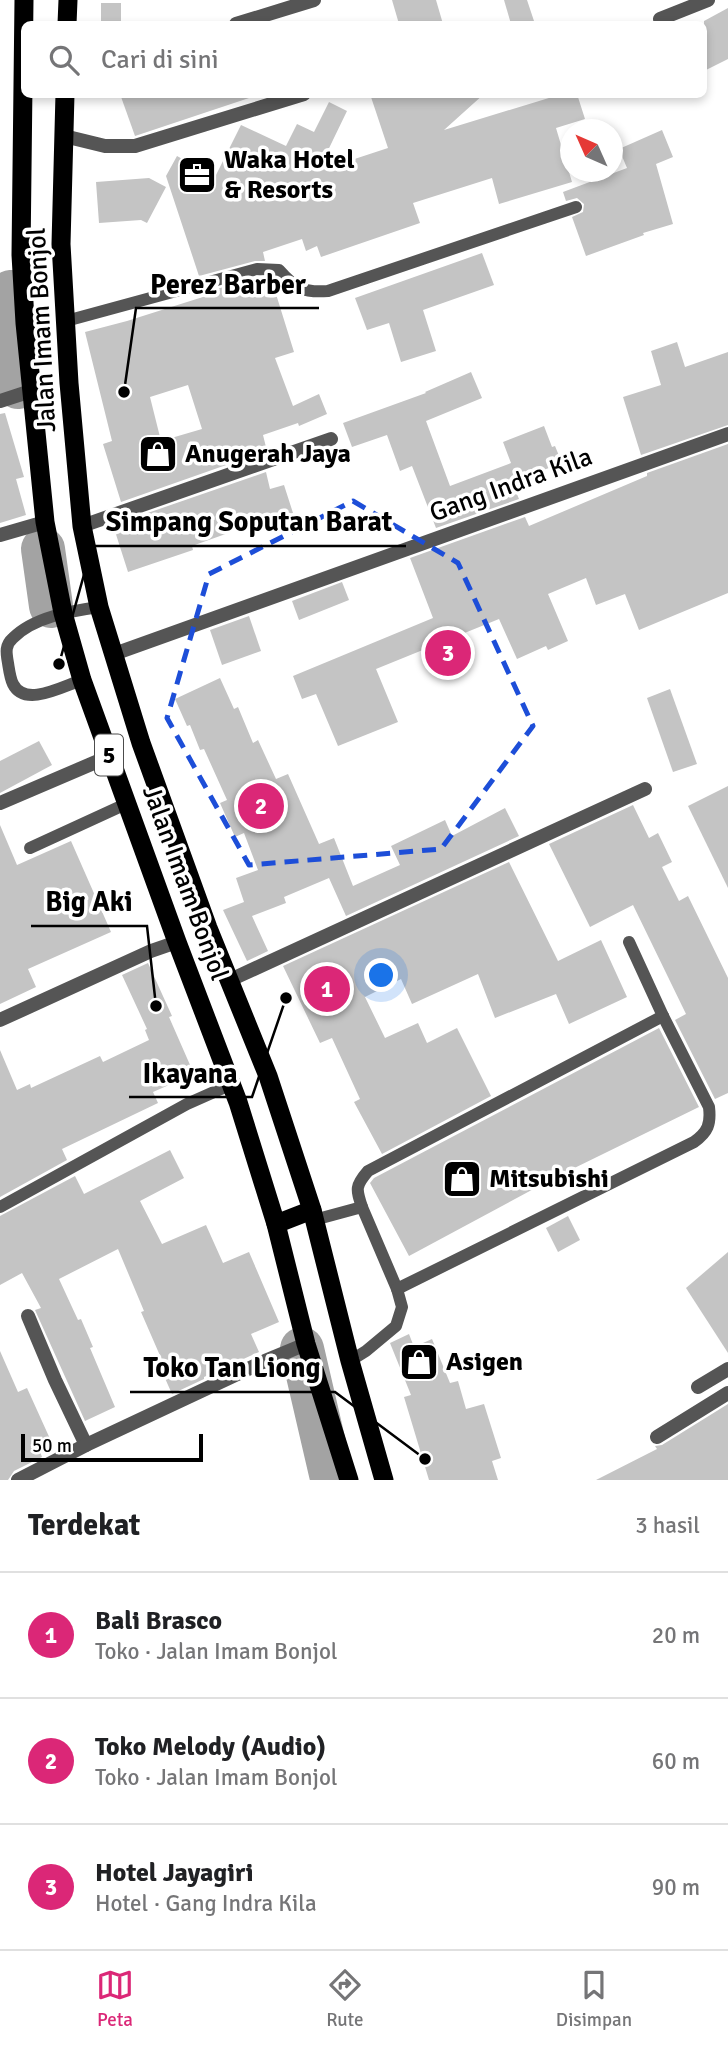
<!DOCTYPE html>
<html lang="id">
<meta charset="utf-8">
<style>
body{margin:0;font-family:Signika,sans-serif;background:#f6f6f6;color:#202124}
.compass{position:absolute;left:560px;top:119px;width:63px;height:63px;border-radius:50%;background:#fff;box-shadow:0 4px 10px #0003;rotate:315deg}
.scale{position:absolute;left:21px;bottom:18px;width:182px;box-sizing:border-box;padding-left:7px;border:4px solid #000;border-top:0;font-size:19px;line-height:24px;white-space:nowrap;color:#000;-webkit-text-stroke:5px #fff;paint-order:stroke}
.you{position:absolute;left:382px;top:976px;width:24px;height:24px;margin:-18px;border:5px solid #fff;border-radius:50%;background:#1a73e8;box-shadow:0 0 0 10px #1a73e833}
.badge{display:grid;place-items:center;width:46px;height:46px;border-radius:50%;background:#db2777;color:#fff;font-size:23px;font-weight:700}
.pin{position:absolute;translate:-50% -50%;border:4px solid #fff;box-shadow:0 2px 7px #0006}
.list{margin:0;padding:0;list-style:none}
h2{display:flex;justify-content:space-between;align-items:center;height:91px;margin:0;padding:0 28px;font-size:30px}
h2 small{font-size:23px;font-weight:400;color:#757577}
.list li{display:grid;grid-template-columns:46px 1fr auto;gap:21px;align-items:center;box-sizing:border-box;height:126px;padding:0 28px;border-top:2px solid #e0e0e0}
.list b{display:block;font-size:26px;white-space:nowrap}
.list p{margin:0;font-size:23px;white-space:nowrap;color:#757577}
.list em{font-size:23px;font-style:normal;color:#757577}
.icon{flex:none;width:38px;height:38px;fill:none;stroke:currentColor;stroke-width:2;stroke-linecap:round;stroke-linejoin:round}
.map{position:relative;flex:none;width:728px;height:1480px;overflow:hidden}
.search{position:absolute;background:#fff;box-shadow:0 4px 10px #0003;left:21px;right:21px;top:21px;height:77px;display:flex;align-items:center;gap:18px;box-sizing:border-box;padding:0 24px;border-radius:10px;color:#757577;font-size:26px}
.sheet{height:469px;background:#fff}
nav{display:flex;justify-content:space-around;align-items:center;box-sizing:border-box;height:98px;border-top:2px solid #e0e0e0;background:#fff;font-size:19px;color:#757577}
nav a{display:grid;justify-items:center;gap:4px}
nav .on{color:#db2777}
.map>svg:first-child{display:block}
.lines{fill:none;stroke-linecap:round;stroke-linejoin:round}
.river{stroke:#a3a3a3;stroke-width:44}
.building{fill:#c4c4c4;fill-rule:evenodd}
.service{stroke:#555;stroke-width:12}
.minor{stroke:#555;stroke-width:14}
.trunk{stroke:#000;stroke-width:19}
.marked{fill:none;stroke:#1d4ed8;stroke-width:5;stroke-dasharray:14 9;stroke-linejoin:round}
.labels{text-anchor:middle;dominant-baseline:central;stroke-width:7;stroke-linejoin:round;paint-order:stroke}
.shield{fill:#fff;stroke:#4c4c4c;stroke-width:2}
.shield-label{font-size:24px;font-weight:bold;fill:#000}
.poi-label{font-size:26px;font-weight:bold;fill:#000;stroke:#fff;text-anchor:start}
.street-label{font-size:26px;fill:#000;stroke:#fff}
.leader{fill:none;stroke:#000;stroke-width:2.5}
.callout-dot{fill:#000;stroke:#fff;stroke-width:2.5}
.callout-label{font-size:28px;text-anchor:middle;font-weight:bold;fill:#000;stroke:#fff;stroke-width:7;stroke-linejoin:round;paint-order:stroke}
</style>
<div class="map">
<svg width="728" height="1480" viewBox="0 0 728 1480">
<rect width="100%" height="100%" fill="#fff"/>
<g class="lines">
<!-- river -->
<g class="river">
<path d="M11 292 18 387"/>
<path d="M43 549 51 606"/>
<path d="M302 1349 331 1474"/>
</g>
</g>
<!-- building -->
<g class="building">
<path d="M392 0H436L443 24H399Z"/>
<path d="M504 0H527L535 24H511Z"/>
<rect x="101" y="3" width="20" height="21"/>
<path d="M728 8V59L704 71V21Z"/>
<path d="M120 94H248L249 98 135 136Z"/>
<path d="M370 94H484L444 130 562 94H577L585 119 556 128 572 182 499 204 492 178 413 203 420 223 321 257 317 246 306 251 302 239 263 252 265 261H255L199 276 166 176 177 156 215 177 241 125 286 146 297 124 314 132 329 102 347 111 318 171 388 148Z"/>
<path d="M662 130 673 157 656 164 673 224 643 233 644 235 586 256 572 217 583 212 584 204 577 198 566 201 563 192 627 168 619 149Z"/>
<path d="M149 178 166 187 147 223 141 220 99 223 96 182Z"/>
<path d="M482 253 494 285 423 310 436 351 401 362 389 323 367 330 355 298Z"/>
<path d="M258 278H271L294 352 275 358 293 406 319 394 327 414 299 426 298 423 263 435 266 447 259 450 260 453 121 502 103 444 112 441 85 332 127 321 206 296 205 292ZM188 385 202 429 161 441 150 397Z"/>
<path d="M677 342 685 367 728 352V425L641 455 623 397 661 385 651 351Z"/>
<path d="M471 372 482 398 426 421 450 486 511 463 503 442 544 426 552 447 555 446 562 463 512 482 519 499 436 528 412 466 400 471 387 435 352 447 343 423 426 393 425 392Z"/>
<path d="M5 413 24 477 16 479 26 515 0 523V414Z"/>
<path d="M728 444V593L639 630 625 594 596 605 586 578 548 594 568 641 548 650 546 646 517 659 499 619 376 669 398 722 338 746 316 694 302 699 293 676 433 618 410 558 525 517 529 526 647 476V473Z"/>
<path d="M266 472 270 489 284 485 293 513 249 529 248 526 192 546 193 550 128 572 113 525Z"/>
<path d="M342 582 349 600 299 620 292 601Z"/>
<path d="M249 616 261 651 222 665 210 630Z"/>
<path d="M220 678 234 709 238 707 253 743 258 740 276 779 288 774 319 844 334 838 353 886 400 865 391 846 445 820 452 836 505 808 519 836 346 916 329 878 284 897 286 903 252 916 268 951 247 961 223 910 244 902 236 878 258 870 244 833 235 837 220 803 227 800 204 749 200 750 190 725 187 726 175 699Z"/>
<path d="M670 689 697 764 673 772 647 698Z"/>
<path d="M39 741 52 765 0 793V761Z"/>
<path d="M728 786V888L688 806Z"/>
<path d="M633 805 649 838 658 833 672 862 662 867 679 901 688 896 728 978V1093L715 1099 675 1020 686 1014 633 905 590 927 549 844Z"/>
<path d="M0 825 17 865 71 841 111 932 28 969 36 987 0 1004Z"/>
<path d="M509 862 558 961 601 940 627 997 569 1024 556 994 495 1018 478 974 412 1004 401 979 365 997 385 1038 418 1023 427 1043 457 1028 491 1096 382 1154 354 1102 360 1099 332 1038 320 1043 283 966Z"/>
<path d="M148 963 172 1016 169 1017 194 1074 153 1092 158 1103 62 1149 67 1160 0 1197V1050L17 1090 30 1084 31 1088 100 1056 103 1062 149 1040 145 1030 147 1029 122 975Z"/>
<path d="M659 1028 699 1107 554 1178 409 1256 370 1183 374 1178Z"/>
<path d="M170 1150 184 1178 140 1201 162 1244 206 1225 223 1263 249 1252 279 1322 251 1334 259 1352 204 1377V1379L172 1394 164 1376 168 1374 141 1312 144 1311 118 1249 59 1279 78 1320 81 1319 93 1347 90 1348 115 1407 85 1421 35 1310 41 1308 22 1273 0 1285V1216L75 1176 84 1194Z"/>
<path d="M568 1216 580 1240 558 1252 546 1228Z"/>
<path d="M728 1252V1353L686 1288Z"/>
<path d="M409 1334 414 1347 432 1339 450 1383 458 1381 466 1409 484 1404 501 1458 492 1461 498 1480H429L404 1397 411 1395 390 1343Z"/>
<path d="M0 1351 18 1392 27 1388 51 1441 38 1446 42 1457 14 1471 8 1480H0Z"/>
<path d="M728 1404V1480H596L657 1449 655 1446 662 1445Z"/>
</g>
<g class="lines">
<!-- service -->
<g class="service">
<path d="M66 321 257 269 279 270C295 288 303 293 328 291L576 207"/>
<path d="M82 680C63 686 25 708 13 684 10 678 9 669 8 663 6 652 5 645 13 638 34 617 71 611 99 607"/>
<path d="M30 848 128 803"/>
<path d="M0 1207 187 1104 232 1084"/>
<path d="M362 1207C356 1189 355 1186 368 1171L663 1016"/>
<path d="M314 1220 362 1207 397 1289 402 1307 396 1326 366 1351 350 1361"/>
<path d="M397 1289 694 1142C708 1132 711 1124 709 1107L663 1016 629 942"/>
</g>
<!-- minor -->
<g class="minor">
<path d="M660 19 708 0"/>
<path d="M236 24 314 0"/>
<path d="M64 136 105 146H135L304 94"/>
<path d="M0 401 31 391"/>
<path d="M82 526 331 439"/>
<path d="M0 535 45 522"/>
<path d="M114 654 728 434"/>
<path d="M0 803 110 756"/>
<path d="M230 980 645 789"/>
<path d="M0 1020 151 951 177 942"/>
<path d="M28 1316 55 1380 86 1445"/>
<path d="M698 1387 728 1369"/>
<path d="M657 1437 728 1393"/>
<path d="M18 1480 86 1445 265 1361 306 1344"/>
</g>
<!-- trunk -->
<g class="trunk">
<path d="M24 0 21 255 25 323 45 522 63 613 82 680 177 942 238 1102 276 1224 306 1344 349 1480"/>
<path d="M67 24 68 0"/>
<path d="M65 94 61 244 69 383 82 526 99 607 141 743 208 928 268 1076 312 1210 350 1361 384 1480"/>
<path d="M276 1224 312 1210"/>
</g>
</g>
<!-- marked area -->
<path class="marked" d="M353 501 458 563 533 726 441 849 249 865 167 718 209 574Z"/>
<!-- icons -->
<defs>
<g id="office-square" transform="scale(2.0125)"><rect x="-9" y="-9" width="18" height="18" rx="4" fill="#000" stroke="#fff"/><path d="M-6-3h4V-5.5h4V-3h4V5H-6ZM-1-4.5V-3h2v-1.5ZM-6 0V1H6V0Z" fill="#fff"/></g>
<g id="shop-square" transform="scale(2.0125)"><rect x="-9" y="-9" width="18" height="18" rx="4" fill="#000" stroke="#fff"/><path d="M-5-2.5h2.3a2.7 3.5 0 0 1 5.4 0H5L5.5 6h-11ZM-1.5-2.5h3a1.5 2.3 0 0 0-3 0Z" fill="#fff"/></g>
</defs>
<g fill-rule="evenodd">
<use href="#office-square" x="197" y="175"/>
<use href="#shop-square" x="158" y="454"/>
<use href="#shop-square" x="462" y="1179"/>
<use href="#shop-square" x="419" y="1362"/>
</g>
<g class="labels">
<!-- shield labels -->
<rect class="shield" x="95" y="734.5" width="28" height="41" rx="5"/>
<g class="shield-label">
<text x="109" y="755">5</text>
</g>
<!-- poi labels -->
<g class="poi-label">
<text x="224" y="160">Waka Hotel<tspan x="224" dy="30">&amp; Resorts</tspan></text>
<text x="185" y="454">Anugerah Jaya</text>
<text x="489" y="1179">Mitsubishi</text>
<text x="446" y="1362">Asigen</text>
</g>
<!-- street labels -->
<g class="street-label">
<text transform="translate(42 330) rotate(-93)">Jalan Imam Bonjol</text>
<text transform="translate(511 485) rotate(-20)">Gang Indra Kila</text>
<text transform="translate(185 883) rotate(70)">Jalan Imam Bonjol</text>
</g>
</g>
<!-- callouts -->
<path class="leader" d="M124 392L136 308H319M59 664L92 546H406M156 1006L147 926H31M286 998L252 1097H129M425 1459L335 1392H130"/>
<g class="callout-dot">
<circle cx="124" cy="392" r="7"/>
<circle cx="59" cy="664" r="7"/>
<circle cx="156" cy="1006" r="7"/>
<circle cx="286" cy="998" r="7"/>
<circle cx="425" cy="1459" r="7"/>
</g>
<g class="callout-label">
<text x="228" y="294">Perez Barber</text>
<text x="249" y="531">Simpang Soputan Barat</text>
<text x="89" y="911">Big Aki</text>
<text x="190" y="1083">Ikayana</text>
<text x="232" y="1377">Toko Tan Liong</text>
</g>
</svg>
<svg class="compass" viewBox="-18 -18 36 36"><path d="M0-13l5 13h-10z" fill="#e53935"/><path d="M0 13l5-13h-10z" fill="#757577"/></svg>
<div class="scale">50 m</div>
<div class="you"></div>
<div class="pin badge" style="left:327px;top:989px">1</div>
<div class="pin badge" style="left:261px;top:806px">2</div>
<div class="pin badge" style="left:448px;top:653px">3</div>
<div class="search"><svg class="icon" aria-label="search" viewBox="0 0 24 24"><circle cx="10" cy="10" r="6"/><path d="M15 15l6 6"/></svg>Cari di sini</div>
</div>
<section class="sheet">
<h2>Terdekat<small>3 hasil</small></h2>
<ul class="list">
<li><span class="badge">1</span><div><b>Bali Brasco</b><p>Toko · Jalan Imam Bonjol</p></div><em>20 m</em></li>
<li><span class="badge">2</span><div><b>Toko Melody (Audio)</b><p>Toko · Jalan Imam Bonjol</p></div><em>60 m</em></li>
<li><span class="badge">3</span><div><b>Hotel Jayagiri</b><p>Hotel · Gang Indra Kila</p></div><em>90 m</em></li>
</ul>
</section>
<nav>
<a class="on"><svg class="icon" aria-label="map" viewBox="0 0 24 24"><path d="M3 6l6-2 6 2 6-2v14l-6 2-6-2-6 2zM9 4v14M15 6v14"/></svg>Peta</a>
<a><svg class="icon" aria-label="directions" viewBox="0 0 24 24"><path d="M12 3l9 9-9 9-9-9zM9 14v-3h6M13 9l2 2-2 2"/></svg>Rute</a>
<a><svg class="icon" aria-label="saved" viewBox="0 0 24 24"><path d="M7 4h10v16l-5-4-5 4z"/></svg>Disimpan</a>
</nav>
